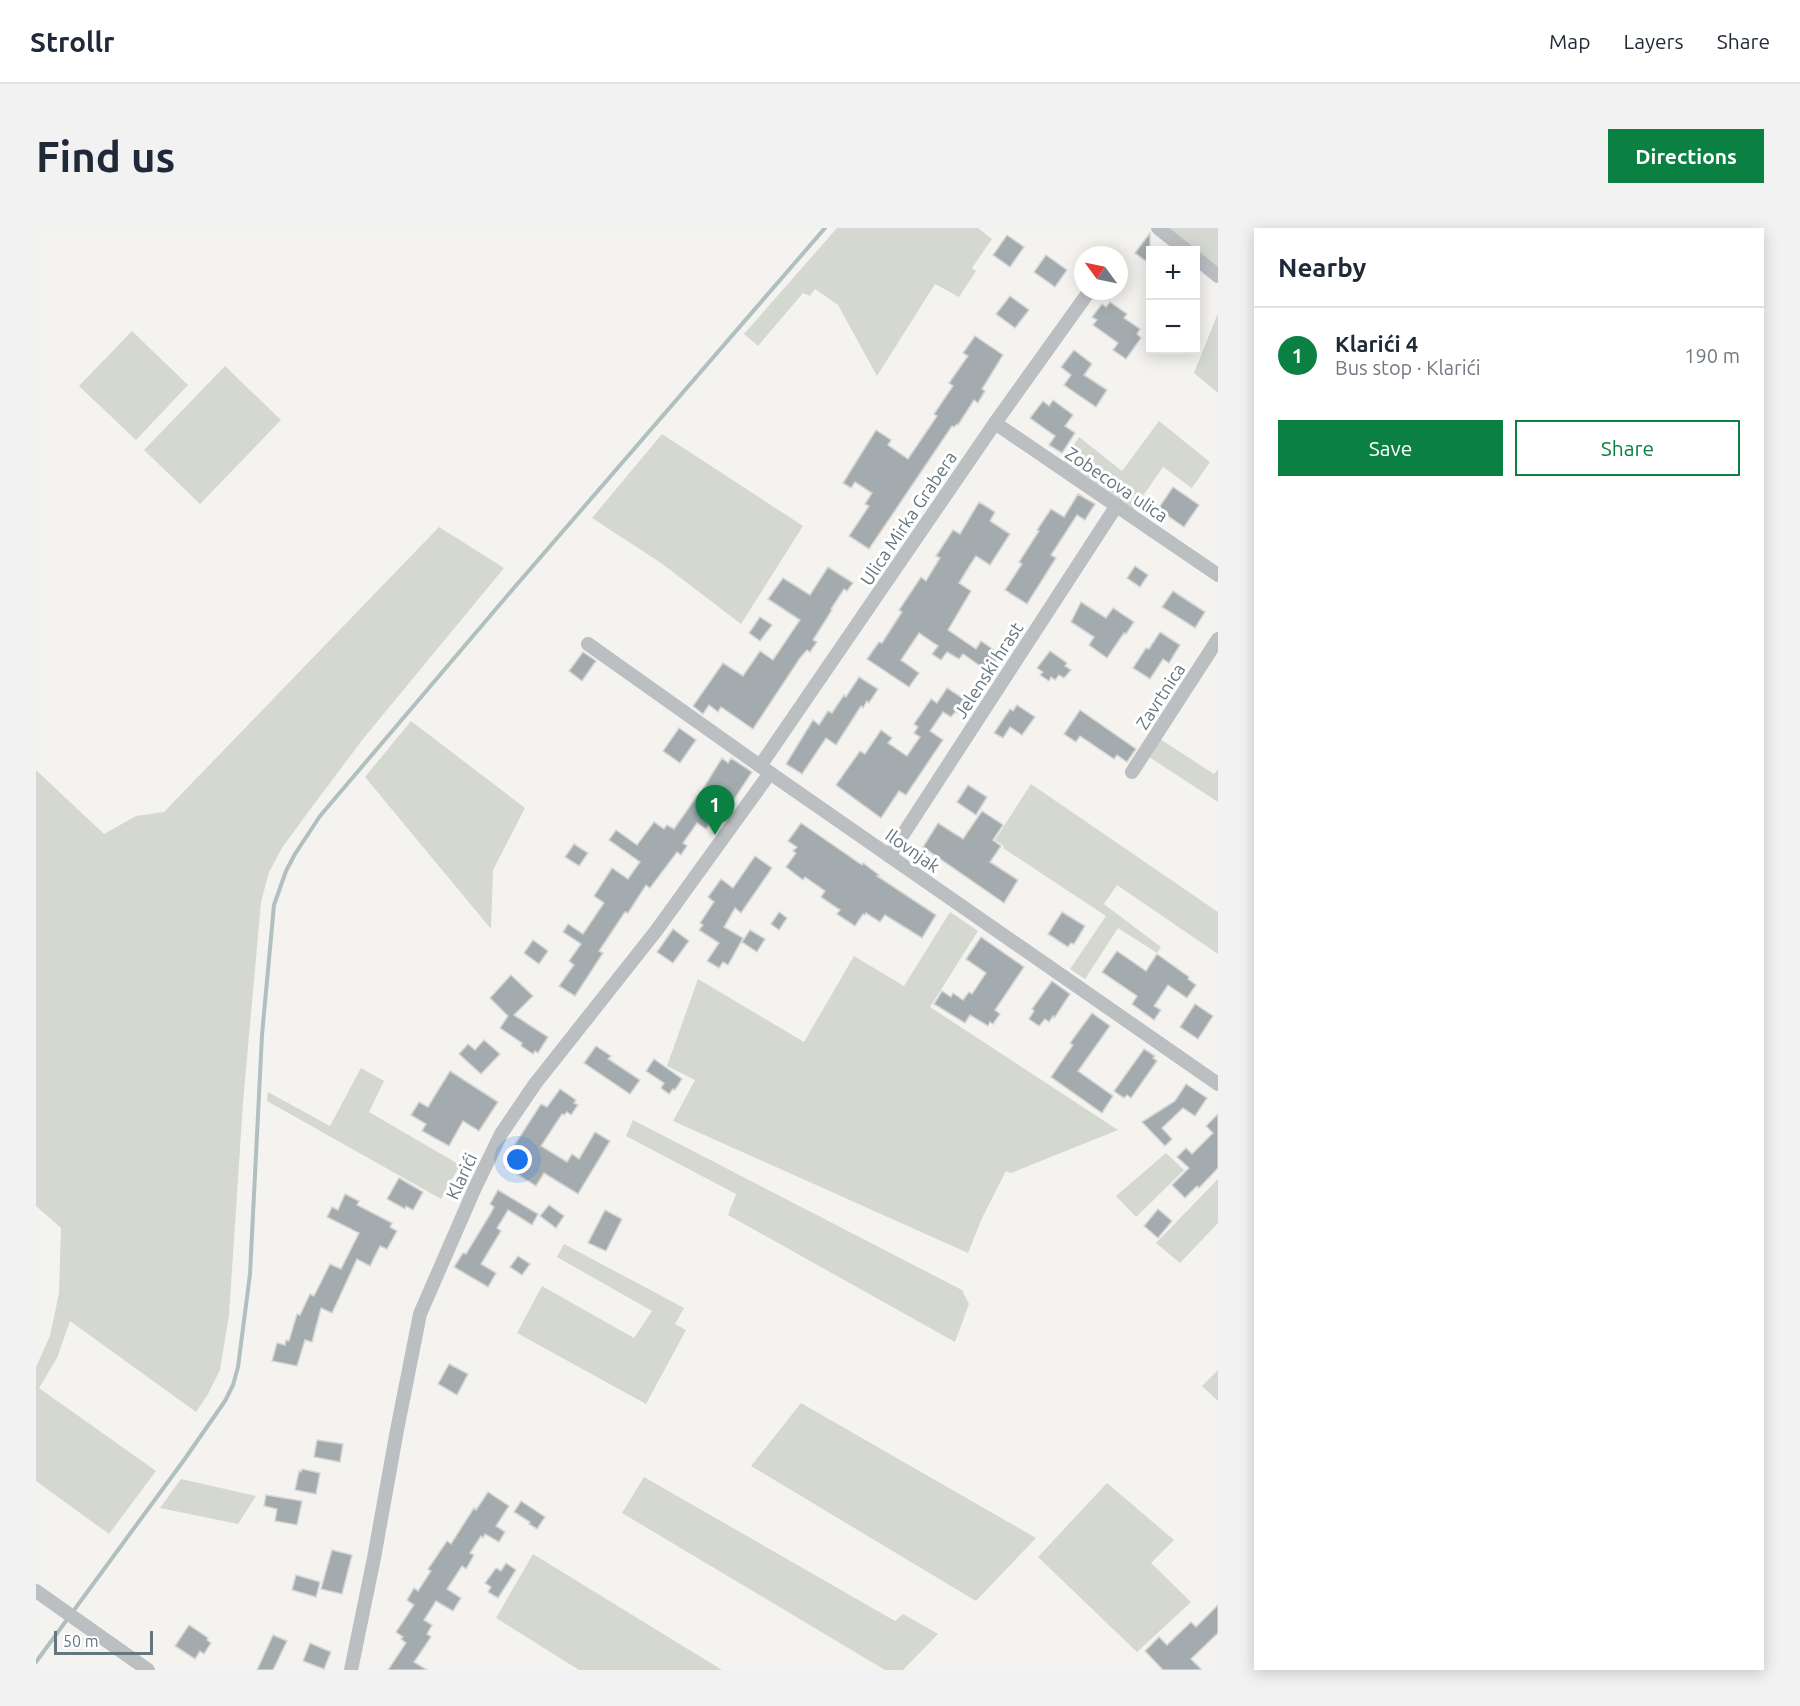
<!DOCTYPE html>
<meta charset="utf-8">
<style>
body{margin:0;font-family:Ubuntu,sans-serif;background:#f2f2f3;color:#1f2937}
.controls{position:absolute;right:18px;top:18px;display:grid;overflow:hidden;border-radius:0px;box-shadow:0 3px 15px #0003}
.controls button{width:54px;height:54px;display:grid;place-items:center;padding:0;border:0;border-bottom:2px solid #e0e1e3;background:#fff;color:#1f2937;font:30px sans-serif}
.compass{position:absolute;left:1038px;top:18px;width:54px;height:54px;border-radius:50%;background:#fff;box-shadow:0 3px 15px #0003;rotate:303deg}
.scale{position:absolute;left:18px;bottom:15px;width:99px;box-sizing:border-box;padding-left:6px;border:3px solid #66767e;border-top:0;font-size:16px;line-height:21px;white-space:nowrap;color:#66767e;-webkit-text-stroke:4px #fff;paint-order:stroke}
.you{position:absolute;left:482px;top:932px;width:21px;height:21px;margin:-15px;border:4px solid #fff;border-radius:50%;background:#1a73e8;box-shadow:0 0 0 9px #1a73e833}
.badge{display:grid;place-items:center;width:39px;height:39px;border-radius:50%;background:#0b8043;color:#fff;font-size:20px;font-weight:700}
.pin{position:absolute;translate:-50% -50px;filter:drop-shadow(0 2px 3px #0008)}
.pin::after{content:'';position:absolute;top:32px;width:21px;height:18px;background:inherit;clip-path:polygon(0 0,100% 0,50% 100%)}
.list{margin:0;padding:0;list-style:none}
h2{display:flex;justify-content:space-between;align-items:center;height:78px;margin:0;padding:0 24px;font-size:26px}
h2 small{font-size:20px;font-weight:400;color:#747a83}
.list li{display:grid;grid-template-columns:39px 1fr auto;gap:18px;align-items:center;box-sizing:border-box;height:96px;padding:0 24px;border-top:2px solid #e0e1e3}
.list b{display:block;font-size:22px;white-space:nowrap}
.list p{margin:0;font-size:20px;white-space:nowrap;color:#747a83}
.list em{font-size:20px;font-style:normal;color:#747a83}
.actions{display:flex;gap:12px;padding:18px 24px}
.actions a{flex:1;padding:14px 0;border:2px solid #0b8043;border-radius:0px;text-align:center;font-size:21px;color:#0b8043}
.actions .main{background:#0b8043;color:#fff}
.map{position:relative;flex:none;width:1182px;height:1442px;overflow:hidden;border-radius:0px}
header{display:flex;align-items:center;gap:36px;box-sizing:border-box;height:84px;padding:0 30px;background:#fff;border-bottom:2px solid #e0e1e3}
header strong{font-size:28px}
nav{display:flex;gap:33px;margin-inline-start:auto;font-size:21px}
.intro{display:flex;align-items:center;justify-content:space-between;box-sizing:border-box;height:144px;padding:0 36px}
h1{margin:0;font-size:42px}
.button{padding:15px 27px;border-radius:0px;background:#0b8043;color:#fff;font-size:21px;font-weight:700}
main{display:flex;gap:36px;padding:0 36px}
aside{flex:1;background:#fff;border-radius:0px;box-shadow:0 3px 15px #0003}
.map>svg:first-child{display:block}
.green{fill:#d4d8d0}
.lines{fill:none;stroke-linecap:round;stroke-linejoin:round}
.stream{stroke:#b1bfc1;stroke-width:4}
.building{fill:#a3abaf;stroke:#d5d5d3;stroke-width:1.5}
.minor{stroke:#bbbfc2;stroke-width:14}
.labels{text-anchor:middle;dominant-baseline:central;stroke-width:6;stroke-linejoin:round;paint-order:stroke}
.street-label{font-size:18px;fill:#66767e;stroke:#fff}
</style>
<header>
<strong>Strollr</strong>
<nav><a>Map</a><a>Layers</a><a>Share</a></nav>
</header>
<div class="intro"><h1>Find us</h1><a class="button">Directions</a></div>
<main>
<div class="map">
<svg width="1182" height="1442" viewBox="0 0 1182 1442">
<rect width="100%" height="100%" fill="#f4f3f0"/>
<!-- green -->
<g class="green">
<path d="M801 0H942L956 11 936 40 940 43 923 69 899 56 841 148 802 77 779 61 774 68 767 65 722 118 708 106Z"/>
<path d="M1129 0H1182V43L1160 25V22H1157Z"/>
<path d="M1182 85V165L1158 145Z"/>
<path d="M96 103 152 157 100 212 43 158Z"/>
<path d="M189 138 245 192 164 276 108 222Z"/>
<path d="M1123 193 1174 234 1156 260 1127 239 1097 282 1027 234 1043 209 1086 243Z"/>
<path d="M626 206 767 298 705 396 625 335 556 290Z"/>
<path d="M403 299 468 340 327 511 270 587 246 620 233 644 225 674 207 875 193 1087 184 1142 172 1166 160 1184 34 1093 21 1130 3 1160 120 1243 73 1306 0 1253V1139L14 1108 23 1065 25 1000 0 978V542L68 606 100 588 128 584Z"/>
<path d="M375 493 489 580 457 642 455 701 329 549Z"/>
<path d="M1124 511 1178 546 1182 541V574L1113 529Z"/>
<path d="M995 556 1182 684V726L1081 657 1068 676 1125 719 1121 725 1082 700 1049 751 1034 741 1070 688 967 620 968 618 959 612Z"/>
<path d="M914 684 942 703 894 779 1082 902 975 945 970 943 946 990 932 1025 637 893 659 852 631 838 662 751 768 814 818 728 868 758Z"/>
<path d="M325 840 348 853 333 884 424 937 405 971 231 873 232 864 294 898Z"/>
<path d="M597 892 926 1062 933 1076 919 1114 692 987 700 966 590 908Z"/>
<path d="M1130 925 1148 942 1100 989 1080 968Z"/>
<path d="M1182 951V995L1144 1035 1120 1015Z"/>
<path d="M528 1016 648 1080 639 1096 650 1102 610 1176 481 1105 506 1058 598 1110 616 1083 521 1029Z"/>
<path d="M1182 1142V1173L1166 1158Z"/>
<path d="M765 1175 1000 1310 940 1373 715 1238Z"/>
<path d="M608 1249 859 1393 867 1386 902 1406 867 1442H849L586 1285Z"/>
<path d="M145 1251 220 1268 202 1296 124 1280Z"/>
<path d="M1071 1255 1138 1312 1115 1335 1155 1374 1101 1424 1002 1329Z"/>
<path d="M497 1326 686 1442H543L460 1390Z"/>
</g>
<g class="lines">
<!-- stream -->
<path class="stream" d="M0 1434 148 1232 189 1173 197 1157 202 1139 214 1046 226 807 238 677 250 643 259 626 284 588 471 368 789 0"/>
</g>
<!-- building -->
<g class="building">
<path d="M1114 5V36L1099 25Z"/>
<path d="M971 7 988 19 974 39 957 27Z"/>
<path d="M1010 27 1031 42 1019 59 998 44Z"/>
<path d="M974 68 993 82 979 100 960 86Z"/>
<path d="M1074 74 1091 86 1088 90 1104 101 1101 106 1105 110 1090 131 1077 122 1082 115 1057 97 1061 92 1056 89 1066 76 1070 79Z"/>
<path d="M939 108 967 127 946 161 949 163 942 175 938 172 922 197 921 196 918 199 916 198 833 321 813 308 833 278 829 276 836 265 819 254 815 260 807 255 840 202 855 212 852 217 872 231 901 188 898 186 917 158 913 155 932 128 927 125Z"/>
<path d="M1038 122 1056 136 1048 147 1071 162 1060 179 1028 157 1035 147 1025 139Z"/>
<path d="M1017 172 1037 187 1029 198 1039 205 1026 225 1013 217 1019 208 994 190 1007 173 1013 178Z"/>
<path d="M1137 259 1163 277 1148 299 1122 281Z"/>
<path d="M1042 266 1059 276 1049 292 1041 287 1015 327 1020 330 991 376 969 362 986 336 983 334 1003 303 1001 302 1015 281 1028 289Z"/>
<path d="M943 274 959 284 954 293 974 306 954 337 940 328 934 337 923 355 935 363 912 402 940 421 945 413 965 427 958 436 955 434 950 442 927 426 923 431 911 424 905 432 896 426 902 418 883 405 865 432 883 445 873 459 831 431 843 414 846 415 866 384 863 382 885 349 890 353 904 330 900 328 917 302 924 306Z"/>
<path d="M1099 338 1112 347 1104 359 1091 350Z"/>
<path d="M792 339 817 355 811 363 808 361 795 381 796 382 777 412 781 414 774 424 771 422 764 430 717 501 685 479 682 484 673 477 667 486 657 478 687 435 707 448 724 423 737 432 764 392 732 371 747 350 774 367Z"/>
<path d="M1137 363 1169 384 1159 400 1126 379Z"/>
<path d="M1045 374 1070 390 1077 380 1098 394 1090 406 1088 405 1071 430 1053 417 1058 409 1035 394Z"/>
<path d="M724 389 736 397 724 413 713 405Z"/>
<path d="M1124 404 1144 417 1133 435 1127 431 1114 451 1097 440 1110 420 1113 421Z"/>
<path d="M1014 423 1031 435 1029 438 1035 442 1028 450 1023 447 1019 452 1015 449 1013 453 1004 447 1007 444 1001 440Z"/>
<path d="M547 424 560 433 546 453 533 443Z"/>
<path d="M823 449 842 461 833 475 831 473 827 480 825 478 800 517 790 510 766 546 750 536 777 492 783 497 792 483 796 485 808 467 810 469Z"/>
<path d="M911 460 928 471 926 474 928 476 922 485 920 483 915 489 907 484 894 503 907 512 870 567 863 563 845 590 800 557 824 523 829 526 845 502 856 510 852 515 871 528 884 509 878 505 882 499 878 496 895 471 901 475Z"/>
<path d="M981 477 999 489 986 507 974 499 967 510 958 505 974 481 977 483Z"/>
<path d="M1044 482 1100 521 1091 534 1081 527 1078 531 1044 508 1040 514 1028 506Z"/>
<path d="M643 500 660 512 644 535 627 523Z"/>
<path d="M686 530 692 535 695 530 716 544 695 576 690 573 670 601 661 595 647 615 651 618 645 627 641 624 614 660 610 657 592 685 589 684 563 723 567 725 539 768 523 758 538 737 533 733 545 716 527 704 532 696 547 706 568 675 558 668 576 640 592 651 604 634 573 612 580 602 601 617 618 594 628 601 631 597 638 601 661 568 662 569Z"/>
<path d="M932 557 951 569 940 587 921 574Z"/>
<path d="M946 583 967 597 957 612 965 618 954 634 982 652 968 675 887 619 902 595 927 611Z"/>
<path d="M765 595 826 637 827 635 843 647 841 648 900 687 886 710 849 687 844 694 830 685 829 687 827 686 819 698 801 686 804 682 785 669 789 663 769 649 767 652 750 639 760 625 757 623 761 619 752 613Z"/>
<path d="M538 616 552 625 543 638 529 629Z"/>
<path d="M719 628 736 640 705 685 699 680 688 699 707 710 692 737 687 734 683 740 671 733 683 715 663 702 667 697 664 695 678 674 672 669 685 651 697 660Z"/>
<path d="M743 684 751 690 743 702 735 696Z"/>
<path d="M1026 684 1049 698 1038 716 1035 715 1032 719 1012 706Z"/>
<path d="M637 701 653 713 637 735 621 724Z"/>
<path d="M714 702 729 711 721 724 706 714Z"/>
<path d="M945 709 988 739 959 782 964 786 957 796 954 794 952 798 934 787 929 795 898 776 906 763 915 769 917 765 927 772 933 764 936 766 950 745 930 731Z"/>
<path d="M497 712 512 723 503 736 488 725Z"/>
<path d="M1081 723 1110 743 1121 726 1153 749 1152 751 1160 757 1151 770 1132 757 1118 778 1125 782 1118 792 1096 776 1101 768 1066 744Z"/>
<path d="M475 747 497 768 478 787 512 809 502 825 499 823 497 826 485 818 486 815 464 800 472 788 454 770Z"/>
<path d="M1016 753 1034 766 1019 789 1017 788 1013 794 1009 791 1003 798 993 791 998 783 996 781Z"/>
<path d="M1159 776 1177 788 1162 811 1144 799Z"/>
<path d="M1056 785 1074 798 1042 843 1077 868 1066 885 1015 849 1037 817 1034 815Z"/>
<path d="M448 812 464 826 445 846 423 826 432 816 439 822Z"/>
<path d="M560 818 575 828 572 831 604 852 594 866 548 835Z"/>
<path d="M1108 821 1119 828 1117 830 1121 833 1095 870 1091 867 1088 870 1078 863Z"/>
<path d="M618 831 646 851 639 862 637 861 633 866 625 860 628 855 610 843Z"/>
<path d="M414 843 462 874 443 903 427 893 413 918 386 903 390 896 375 887 383 874 392 879Z"/>
<path d="M1150 856 1171 870 1159 888 1147 880 1126 900 1136 911 1129 918 1106 894 1139 873Z"/>
<path d="M524 861 540 872 538 875 542 877 535 887 531 884 528 887 526 886 505 918 531 934 536 926 543 931 559 904 574 913 542 966 508 945 500 958 468 938 476 925 474 924 505 876 511 879Z"/>
<path d="M1182 886V940L1163 960 1161 958 1149 970 1136 957 1153 940 1141 929 1150 920 1156 926 1177 905 1170 898Z"/>
<path d="M363 950 387 964 377 982 370 978 369 981 351 971Z"/>
<path d="M462 962 502 986 496 997 472 982 461 1000 465 1003 445 1036 460 1045 452 1059 418 1039 427 1025 430 1026 455 985 458 979 454 976Z"/>
<path d="M309 966 323 973 321 977 356 995 354 999 361 1003 351 1021 344 1018 334 1038 321 1031 296 1085 285 1080 276 1114 269 1112 261 1138 236 1133 241 1115 249 1117 250 1112 253 1113 261 1086 264 1087 274 1066 278 1068 294 1036 305 1041 323 1005 291 989 296 979 302 982Z"/>
<path d="M513 977 528 988 520 1000 504 988Z"/>
<path d="M1122 981 1136 993 1122 1010 1108 998Z"/>
<path d="M569 982 586 991 570 1023 552 1015Z"/>
<path d="M482 1028 494 1036 486 1047 474 1039Z"/>
<path d="M413 1136 432 1146 421 1167 402 1156Z"/>
<path d="M281 1212 307 1216 304 1234 278 1229Z"/>
<path d="M266 1241 284 1245 280 1266 259 1262 263 1243 265 1244Z"/>
<path d="M452 1264 473 1278 460 1298 469 1304 463 1314 449 1306 447 1310 445 1308 434 1325 438 1327 430 1341 426 1338 411 1361 425 1370 417 1383 400 1373 388 1392 396 1397 391 1406 395 1409 378 1434 391 1442H352L370 1415 365 1411 367 1409 360 1404 378 1377 371 1372 378 1360 382 1363 395 1343 392 1341 411 1313 415 1316 438 1280 440 1282Z"/>
<path d="M230 1267 266 1273 261 1297 239 1293 241 1281 228 1278Z"/>
<path d="M485 1273 509 1289 501 1301 493 1296 494 1294 478 1284Z"/>
<path d="M296 1322 316 1327 306 1366 285 1361Z"/>
<path d="M470 1335 480 1342 462 1370 452 1364 455 1359 449 1355 460 1340 465 1343Z"/>
<path d="M260 1347 284 1354 280 1369 256 1362Z"/>
<path d="M1182 1377V1405L1155 1431 1166 1442H1127L1109 1423 1123 1409 1131 1417 1155 1394 1160 1399Z"/>
<path d="M153 1397 172 1410 171 1412 175 1415 168 1426 164 1423 159 1431 139 1418Z"/>
<path d="M237 1407 251 1413 237 1442H221Z"/>
<path d="M274 1415 295 1424 288 1441 267 1433Z"/>
</g>
<g class="lines">
<!-- minor -->
<g class="minor">
<path d="M1122 0 1150 22"/>
<path d="M1160 30 1182 48"/>
<path d="M959 195 1182 347"/>
<path d="M552 416 734 545 1182 856"/>
<path d="M724 538 959 195 1052 65"/>
<path d="M1096 544 1182 411"/>
<path d="M853 628 1081 277"/>
<path d="M0 1363 112 1442"/>
<path d="M315 1442 338 1330 361 1202 384 1086 438 962 465 906 499 856 620 703 734 545"/>
</g>
</g>
<g class="labels">
<!-- street labels -->
<g class="street-label">
<text transform="translate(1081 256) rotate(34)">Zobecova ulica</text>
<text transform="translate(872 290) rotate(-56)">Ulica Mirka Grabera</text>
<text transform="translate(952 442) rotate(-57)">Jelenski hrast</text>
<text transform="translate(1124 468) rotate(-57)">Zavrtnica</text>
<text transform="translate(877 622) rotate(35)">Ilovnjak</text>
<text transform="translate(425 948) rotate(-65)">Klarići</text>
</g>
</g>
</svg>
<div class="controls">
<button>+</button>
<button>−</button>
</div>
<svg class="compass" viewBox="-18 -18 36 36"><path d="M0-13l5 13h-10z" fill="#e53935"/><path d="M0 13l5-13h-10z" fill="#747a83"/></svg>
<div class="scale">50 m</div>
<div class="you"></div>
<div class="pin badge" style="left:679px;top:607px">1</div>
</div>
<aside>
<h2>Nearby<small></small></h2>
<ul class="list">
<li><span class="badge">1</span><div><b>Klarići 4</b><p>Bus stop · Klarići</p></div><em>190 m</em></li>
</ul>
<div class="actions"><a class="main">Save</a><a>Share</a></div>
</aside>
</main>
